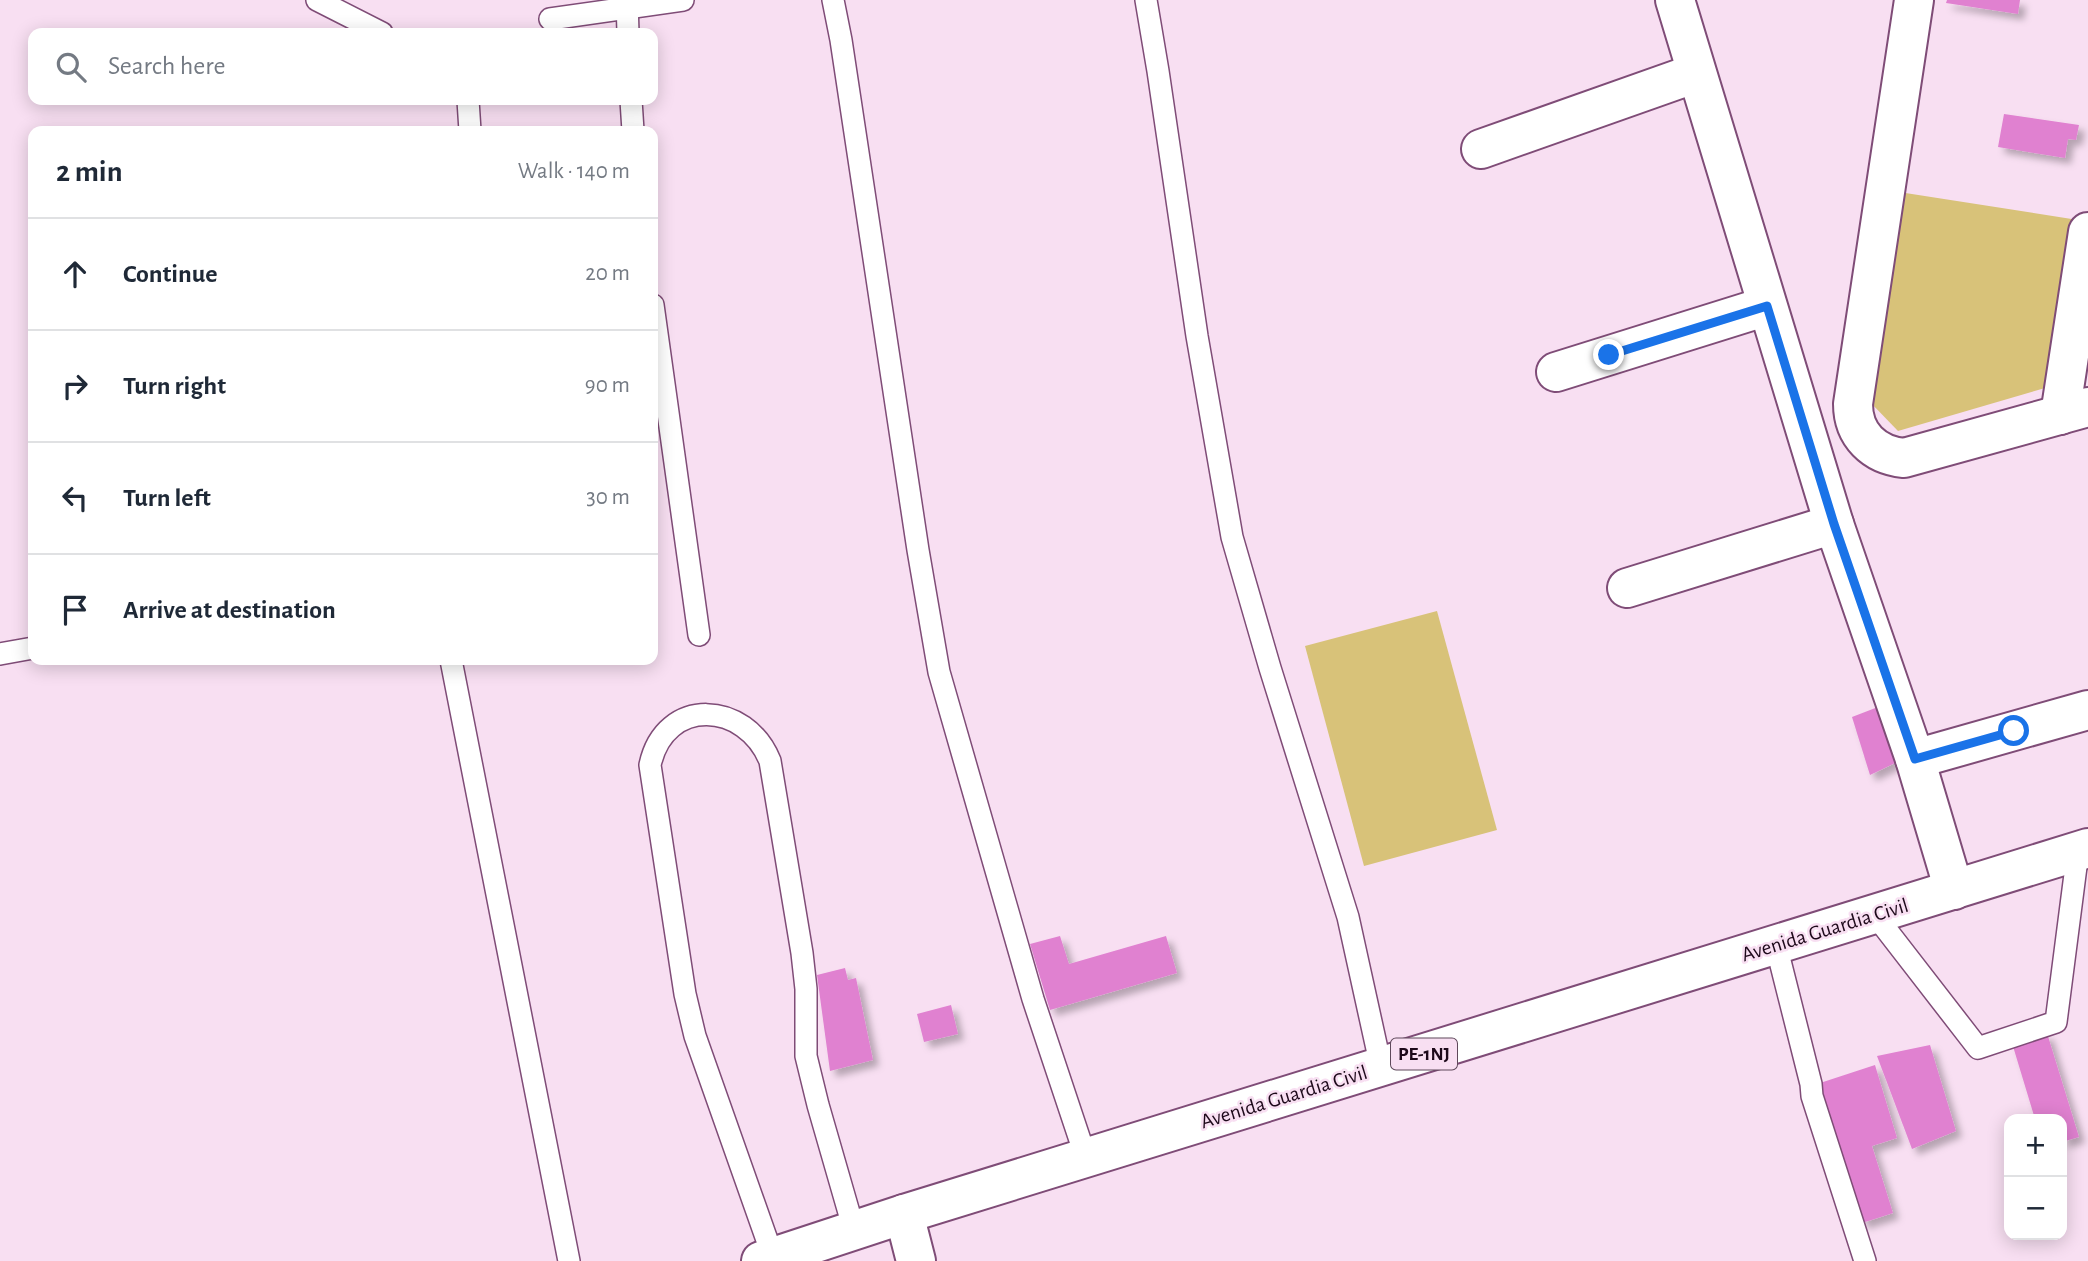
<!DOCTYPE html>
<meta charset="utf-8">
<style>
body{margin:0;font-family:"Alegreya Sans",sans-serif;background:#f2f2f3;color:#1f2937}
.controls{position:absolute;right:21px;bottom:21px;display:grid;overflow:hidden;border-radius:14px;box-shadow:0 4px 18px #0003}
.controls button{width:63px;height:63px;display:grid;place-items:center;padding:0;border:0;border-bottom:2px solid #e0e1e3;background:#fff;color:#1f2937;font:35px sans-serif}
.stop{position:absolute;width:21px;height:21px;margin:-16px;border:5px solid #1a73e8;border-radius:50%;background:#fff}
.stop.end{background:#1a73e8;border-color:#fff;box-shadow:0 2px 7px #0008}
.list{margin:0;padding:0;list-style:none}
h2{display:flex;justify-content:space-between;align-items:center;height:91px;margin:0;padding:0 28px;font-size:30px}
h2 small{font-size:23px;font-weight:400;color:#747a83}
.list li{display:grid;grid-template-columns:46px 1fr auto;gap:21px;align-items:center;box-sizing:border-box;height:112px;padding:0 28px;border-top:2px solid #e0e1e3}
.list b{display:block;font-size:26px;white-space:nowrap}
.list em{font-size:23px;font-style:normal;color:#747a83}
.icon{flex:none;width:38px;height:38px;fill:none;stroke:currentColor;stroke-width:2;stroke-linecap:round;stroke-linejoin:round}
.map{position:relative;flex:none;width:2088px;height:1261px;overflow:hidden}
.search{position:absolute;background:#fff;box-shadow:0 4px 18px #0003;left:28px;top:28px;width:630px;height:77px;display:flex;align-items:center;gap:18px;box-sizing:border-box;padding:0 24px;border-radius:14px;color:#747a83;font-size:26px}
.panel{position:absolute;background:#fff;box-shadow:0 4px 18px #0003;left:28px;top:126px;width:630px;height:539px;border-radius:14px}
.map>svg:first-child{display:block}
.green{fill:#d8c279}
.building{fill:#e081d0;filter:url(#shadow)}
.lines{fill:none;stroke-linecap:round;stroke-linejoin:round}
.service-casing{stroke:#7f4c77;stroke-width:24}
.minor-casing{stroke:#7f4c77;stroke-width:42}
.trunk-casing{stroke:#7f4c77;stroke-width:42}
.service{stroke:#fff;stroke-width:21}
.minor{stroke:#fff;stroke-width:38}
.trunk{stroke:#fff;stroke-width:38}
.route{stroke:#1a73e8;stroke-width:9}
.labels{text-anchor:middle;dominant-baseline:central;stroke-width:5;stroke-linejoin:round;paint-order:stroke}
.shield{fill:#f8dff2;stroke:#5f495b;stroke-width:2}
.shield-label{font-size:19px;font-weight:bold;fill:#1d091a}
.street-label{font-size:21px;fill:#1d091a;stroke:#f8dff2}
</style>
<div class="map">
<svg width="2088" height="1261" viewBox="0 0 2088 1261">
<defs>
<filter id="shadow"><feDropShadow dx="6" dy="6" stdDeviation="3.5" flood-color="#0004"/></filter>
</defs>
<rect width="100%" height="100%" fill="#f8dff2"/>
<!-- green -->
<g class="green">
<path d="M1899 192 2078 220 2052 386 1898 431 1869 401Z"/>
<path d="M1437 611 1497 830 1364 866 1305 646Z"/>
</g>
<!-- building -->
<g class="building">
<path d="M1947 0H2020L2018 14 1946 3Z"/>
<path d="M2004 114 2079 125 2076 140 2068 139 2065 158 1998 147Z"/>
<path d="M1878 707 1895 763 1870 775 1852 717Z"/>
<path d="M1060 936 1069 964 1166 936 1177 973 1050 1010 1030 944Z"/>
<path d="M845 968 848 980 856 978 873 1060 830 1071 817 975Z"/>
<path d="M951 1005 958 1034 924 1042 917 1014Z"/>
<path d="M2047 1033 2079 1137 2062 1142V1119H2035L2012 1043Z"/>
<path d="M1930 1045 1956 1131 1912 1149 1877 1056Z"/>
<path d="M1875 1065 1897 1138 1872 1146 1893 1213 1862 1223 1817 1084Z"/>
</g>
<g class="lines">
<!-- service casing -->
<g class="service-casing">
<g id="service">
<path d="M317 0 382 33"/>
<path d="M627 0 628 33"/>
<path d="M833 0 841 40 918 550 939 672 1033 999 1086 1158"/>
<path d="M1146 0 1158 71 1197 336 1232 537 1270 668 1348 917 1381 1067"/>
<path d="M550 19 683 0"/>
<path d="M468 100 470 131"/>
<path d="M631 100 633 131"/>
<path d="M653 305 699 635"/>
<path d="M0 654 33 648"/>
<path d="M451 660 569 1261"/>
<path d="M1875 915 1978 1048 2056 1022 2078 851"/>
<path d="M1776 945 1811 1084 1812 1096 1865 1261"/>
<path d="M773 1257 695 1036 685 994 650 765C665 696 746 701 770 761L802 953 806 989V1056L818 1105 854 1230"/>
</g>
</g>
<!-- minor casing -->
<g class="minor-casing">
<g id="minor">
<path d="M1675 0 1834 524 1915 759 1954 890"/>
<path d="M1914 0 1853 404C1853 435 1874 455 1904 458L2088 407"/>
<path d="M1481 149 1696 73"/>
<path d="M1556 372 1767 306"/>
<path d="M2060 415 2088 232"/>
<path d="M1627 588 1834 524"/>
<path d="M1915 759 2088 710"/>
<path d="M904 1214 916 1261"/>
</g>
</g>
<!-- trunk casing -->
<g class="trunk-casing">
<path id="trunk" d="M761 1261 904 1214 2088 848"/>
</g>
<!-- service -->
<use href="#service" class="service"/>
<!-- minor -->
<use href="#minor" class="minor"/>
<!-- trunk -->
<use href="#trunk" class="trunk"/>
</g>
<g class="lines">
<!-- route -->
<path class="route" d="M1609 355 1767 306 1834 524 1915 759 2014 731"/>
</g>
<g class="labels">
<!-- shield labels -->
<rect class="shield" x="1391" y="1038.5" width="66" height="31" rx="5"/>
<g class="shield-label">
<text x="1424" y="1054">PE-1NJ</text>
</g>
<!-- street labels -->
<g class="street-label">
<text transform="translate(1825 930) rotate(-17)">Avenida Guardia Civil</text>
<text transform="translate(1284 1097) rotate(-17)">Avenida Guardia Civil</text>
</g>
</g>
</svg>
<div class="controls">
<button>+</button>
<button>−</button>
</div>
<div class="stop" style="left:2014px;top:731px"></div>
<div class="stop end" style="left:1609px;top:355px"></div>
<div class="search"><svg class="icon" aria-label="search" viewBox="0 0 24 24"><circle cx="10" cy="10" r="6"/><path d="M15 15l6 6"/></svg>Search here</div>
<section class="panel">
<h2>2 min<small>Walk · 140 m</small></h2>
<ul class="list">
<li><svg class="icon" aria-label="ahead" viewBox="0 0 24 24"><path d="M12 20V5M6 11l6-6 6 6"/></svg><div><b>Continue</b></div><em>20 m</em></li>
<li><svg class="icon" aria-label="right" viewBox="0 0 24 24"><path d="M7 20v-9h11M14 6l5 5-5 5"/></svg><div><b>Turn right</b></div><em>90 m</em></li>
<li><svg class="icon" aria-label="left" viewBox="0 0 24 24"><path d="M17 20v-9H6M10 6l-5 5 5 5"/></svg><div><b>Turn left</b></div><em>30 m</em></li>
<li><svg class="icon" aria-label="arrive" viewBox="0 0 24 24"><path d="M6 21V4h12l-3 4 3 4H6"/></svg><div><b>Arrive at destination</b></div></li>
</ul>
</section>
</div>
